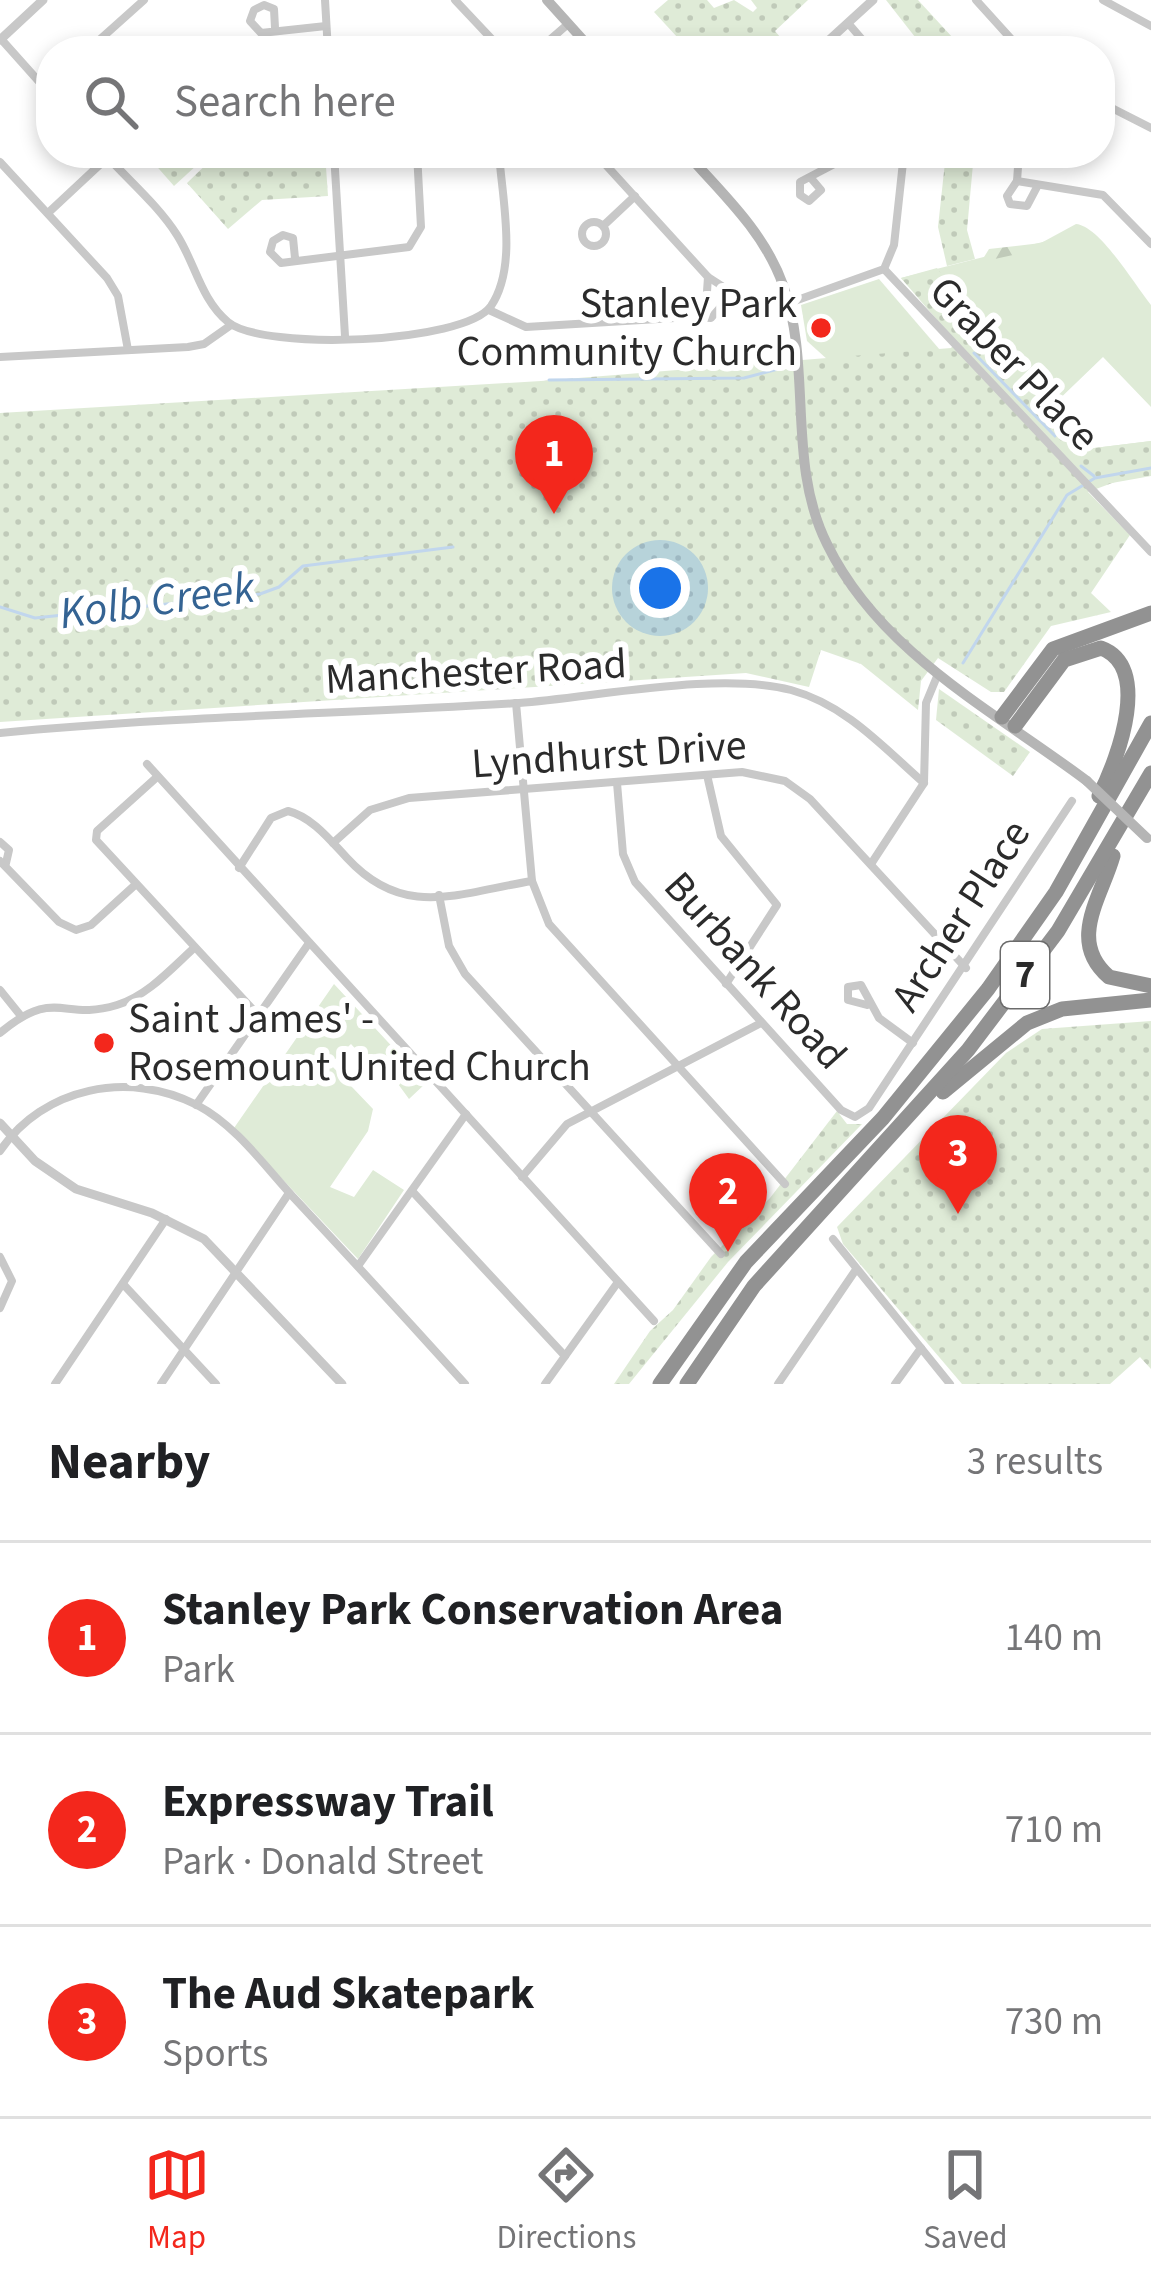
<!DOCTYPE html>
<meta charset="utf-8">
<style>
body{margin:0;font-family:"Source Sans 3",sans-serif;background:#f2f2f2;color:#202124}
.you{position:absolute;left:660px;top:588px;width:42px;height:42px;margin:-30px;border:9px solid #fff;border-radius:50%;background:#1a73e8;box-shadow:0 0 0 18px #1a73e833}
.badge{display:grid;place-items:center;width:78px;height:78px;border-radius:50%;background:#f3271c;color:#fff;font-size:39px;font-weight:700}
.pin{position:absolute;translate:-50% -99px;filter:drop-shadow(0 3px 6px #0008)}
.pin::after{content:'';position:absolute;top:63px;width:42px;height:36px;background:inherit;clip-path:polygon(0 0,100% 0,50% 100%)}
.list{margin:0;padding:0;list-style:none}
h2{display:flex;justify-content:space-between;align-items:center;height:156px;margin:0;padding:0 48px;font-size:51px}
h2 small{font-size:39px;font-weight:400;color:#757577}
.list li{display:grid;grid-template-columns:78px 1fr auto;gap:36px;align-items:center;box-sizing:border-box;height:192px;padding:0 48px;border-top:3px solid #e0e0e0}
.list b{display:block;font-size:45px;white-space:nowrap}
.list p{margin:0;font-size:39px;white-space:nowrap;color:#757577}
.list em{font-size:39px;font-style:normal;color:#757577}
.icon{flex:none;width:66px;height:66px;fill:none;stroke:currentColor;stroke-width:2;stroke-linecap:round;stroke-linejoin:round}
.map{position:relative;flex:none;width:1151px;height:1384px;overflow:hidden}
.search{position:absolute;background:#fff;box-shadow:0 6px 18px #0003;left:36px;right:36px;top:36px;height:132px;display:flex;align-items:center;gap:30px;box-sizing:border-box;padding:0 42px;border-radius:48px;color:#757577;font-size:45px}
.sheet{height:732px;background:#fff}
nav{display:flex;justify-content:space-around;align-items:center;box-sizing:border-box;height:168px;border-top:3px solid #e0e0e0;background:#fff;font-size:33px;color:#757577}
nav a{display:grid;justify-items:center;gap:6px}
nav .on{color:#f3271c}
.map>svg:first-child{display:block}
.grass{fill:#dfebd7}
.forest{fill:url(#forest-firs)}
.park{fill:url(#park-dots)}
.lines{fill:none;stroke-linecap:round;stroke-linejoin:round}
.stream{stroke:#c1d6ed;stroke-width:3}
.minor{stroke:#c8c8c8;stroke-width:8}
.tertiary{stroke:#c8c8c8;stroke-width:9}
.secondary{stroke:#b5b5b5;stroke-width:10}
.motorway{stroke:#929292;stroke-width:15}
.secondary-bridge{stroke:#b5b5b5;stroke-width:10}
.poi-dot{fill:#f3271c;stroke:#fff;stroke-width:4.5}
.labels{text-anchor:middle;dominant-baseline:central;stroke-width:12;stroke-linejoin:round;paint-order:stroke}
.shield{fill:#fff;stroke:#6b6b6b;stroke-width:3}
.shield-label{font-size:39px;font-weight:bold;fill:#2b2b2b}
.poi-label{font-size:42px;fill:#2b2b2b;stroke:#fff;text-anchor:end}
.street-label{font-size:42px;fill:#2b2b2b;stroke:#fff}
.water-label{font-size:45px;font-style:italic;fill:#346393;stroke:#fff}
</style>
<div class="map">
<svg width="1151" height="1384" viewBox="0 0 1151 1384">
<defs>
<pattern id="forest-firs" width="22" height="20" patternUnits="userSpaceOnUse" patternTransform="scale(3)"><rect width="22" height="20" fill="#dfebd7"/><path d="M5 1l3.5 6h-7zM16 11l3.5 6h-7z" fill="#c0cab9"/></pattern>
<pattern id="park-dots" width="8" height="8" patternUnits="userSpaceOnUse" patternTransform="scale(3)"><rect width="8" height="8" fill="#dfebd7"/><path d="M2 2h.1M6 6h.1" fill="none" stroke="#c0cab9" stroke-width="1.8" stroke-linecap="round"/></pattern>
</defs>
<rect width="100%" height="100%" fill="#fff"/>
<!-- grass -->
<g class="grass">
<path d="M1086 231 1151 306V407L1103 357 1048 410 1086 449 1151 441V476L1095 486 901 278Z"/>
<path d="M879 279 940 350 828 360 807 341 801 305Z"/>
<path d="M334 984 426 1083 409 1099 393 1077 386 1082 351 1044 330 1064 373 1109 368 1131 330 1187 354 1197 373 1170 404 1190 358 1259 234 1128Z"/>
</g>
<!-- forest -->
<path class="forest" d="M1076 224C1100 226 1134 284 1151 305V313L1087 242 1073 236 1054 246 981 262 989 249 1041 243Z"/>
<!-- park -->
<g class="park">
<path d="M668 0H707L714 8 734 0 753 12 757 8 751 0H808L775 31 792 51H690L654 12Z"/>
<path d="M886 0H918L965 51H926Z"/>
<path d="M161 153H210L174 186 152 161Z"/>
<path d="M218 153H325L328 196 262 200 228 229 187 183Z"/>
<path d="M946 153H974L967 230 975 259 947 266 938 227Z"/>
<path d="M937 268 967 310 973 331 1086 449 1151 441V476H1131L1088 492 1130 535 1091 593 1111 612 1051 626 1004 692H991L938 658 921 681 918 710 861 664 821 650 809 687 746 673 0 722V413L541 381 951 348 956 342 901 278Z"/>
<path d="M939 689 1030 752 1013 776 936 720Z"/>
<path d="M1151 1021V1369L1140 1357 1110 1384H962L843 1244 837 1227 1006 1053 1042 1029Z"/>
<path d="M837 1111 847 1124H862L728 1262 629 1384H614L650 1331 673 1310 711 1257 770 1198Z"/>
</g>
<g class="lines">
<!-- stream -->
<g class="stream">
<path d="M974 353 1055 436"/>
<path d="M549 380 744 378 782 368"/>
<path d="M1081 466 1094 476"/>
<path d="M0 607 35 618 260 594 279 587 303 566 453 547"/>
<path d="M963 663 1067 495 1095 478 1151 468"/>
</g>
<!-- minor -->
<g class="minor">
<path d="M325 0 328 51"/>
<path d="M455 0 503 51"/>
<path d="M976 0 1022 51"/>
<path d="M1103 0 1151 26"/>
<path d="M848 23 872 51"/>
<path d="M275 28 274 9 264 5 254 10 250 21 261 33 326 26"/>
<path d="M1 39 51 95"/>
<path d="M87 51 144 0"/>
<path d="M537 51 568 24"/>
<path d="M1100 102 1151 128"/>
<path d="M104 153C128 180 158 205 177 235 195 263 201 300 228 322 263 351 464 344 491 306 518 266 502 199 499 153"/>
<path d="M334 153 345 336"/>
<path d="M1019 153 1017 181 1007 196 1010 204 1027 206 1037 187"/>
<path d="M0 162 107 278 118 296 128 350"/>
<path d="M810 177 821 190 809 201 800 195V182L840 161 903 163"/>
<path d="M1017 181 1103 195 1151 244"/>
<path d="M48 213 108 157"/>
<circle cx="594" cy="234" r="12"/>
<path d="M603 226 635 196"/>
<path d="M295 258 293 238 283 235 273 241 270 252 281 263 409 247 421 227 417 153"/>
<path d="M884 269 1151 552"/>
<path d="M789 303 884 269 894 245 904 153"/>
<path d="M489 310 526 327 691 317 706 306 708 277 595 153"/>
<path d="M693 317 711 318 724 303 722 286 708 277"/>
<path d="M0 357 188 347 204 344 231 325"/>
<path d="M516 703 532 881 549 924 785 1184"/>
<path d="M0 733C173 716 346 714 519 703 597 697 718 671 791 690 846 705 883 747 924 783"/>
<path d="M147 764 654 1321"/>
<path d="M707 775 721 836 777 905 726 984"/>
<path d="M157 777 97 831 96 840 258 1015"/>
<path d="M617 783 623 854 635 882 841 1110 855 1117 869 1108 1072 801"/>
<path d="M0 842 9 850 6 863"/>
<path d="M333 843 370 810 409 798 742 772 785 781 810 799 966 968"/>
<path d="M0 861 59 922 76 930 91 925 135 885"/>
<path d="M871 864 924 783 926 703 938 674"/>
<path d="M239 868 271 818 288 811C312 817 330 840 347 858 404 920 458 893 532 881"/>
<path d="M439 895 449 946 465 974 721 1254"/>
<path d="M0 990 21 1016"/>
<path d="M867 1005 848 1000V987L861 985 879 1018 913 1043"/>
<path d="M0 1033C56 986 62 1022 117 1005 147 996 171 969 194 948"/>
<path d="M196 1105 309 943"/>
<path d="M0 1151C43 1087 129 1070 197 1105 237 1126 266 1168 296 1200 353 1261 409 1322 465 1384"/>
<path d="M522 1177 567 1124 761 1023"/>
<path d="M412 1191 565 1356"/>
<path d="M833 1239 950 1384"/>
<path d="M0 1257 12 1281 0 1308"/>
<path d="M358 1266 466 1114"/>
<path d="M123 1284 216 1384"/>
<path d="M55 1384 166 1219"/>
<path d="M161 1384 289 1193"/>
<path d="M545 1384 618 1282"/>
<path d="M778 1384 855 1271"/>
<path d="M895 1384 921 1348"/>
</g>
<!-- tertiary -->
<g class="tertiary">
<path d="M0 40 43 0"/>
<path d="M817 51 873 0"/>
<path d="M0 1123 35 1161 76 1189 152 1213 204 1239 342 1384"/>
</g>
<!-- secondary -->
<g class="secondary">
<path d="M547 0 593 51"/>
<path d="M686 153C722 193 765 233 783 285 813 368 786 462 827 544 880 653 994 711 1087 781"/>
</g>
<!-- motorway -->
<g class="motorway">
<path d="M1002 717 1053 649 1151 613"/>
<path d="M1015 726 1064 660 1101 648C1151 666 1120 755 1099 796"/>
<path d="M1113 856C1101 898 1067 941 1109 977L1151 986"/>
<path d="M943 1092 1027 1023 1062 1009 1151 1000"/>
<path d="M660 1384 746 1262 883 1118 988 989 1056 892 1151 723"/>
<path d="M687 1384 754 1286 968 1050 1058 931 1151 773"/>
</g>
<!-- secondary-bridge -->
<path class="secondary-bridge" d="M1087 781 1147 838"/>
</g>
<!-- markers -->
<g class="poi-dot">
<circle cx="821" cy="328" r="12"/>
<circle cx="104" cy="1043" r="12"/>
</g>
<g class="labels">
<!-- shield labels -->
<rect class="shield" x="1001" y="942" width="48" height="66" rx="9"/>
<g class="shield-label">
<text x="1025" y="975">7</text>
</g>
<!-- poi labels -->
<g class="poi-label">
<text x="797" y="304">Stanley Park<tspan x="797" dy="48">Community Church</tspan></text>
<text x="128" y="1019" text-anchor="start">Saint James' -<tspan x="128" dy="48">Rosemount United Church</tspan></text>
</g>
<!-- street labels -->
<g class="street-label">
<text transform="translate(1014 364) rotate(46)">Graber Place</text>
<text transform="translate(476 672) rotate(-3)">Manchester Road</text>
<text transform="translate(609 755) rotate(-4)">Lyndhurst Drive</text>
<text transform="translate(961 916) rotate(-57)">Archer Place</text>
<text transform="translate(755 971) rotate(48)">Burbank Road</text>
</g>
<!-- water labels -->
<g class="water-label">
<text transform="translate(157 601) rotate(-8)">Kolb Creek</text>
</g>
</g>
</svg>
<div class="you"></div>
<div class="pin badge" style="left:554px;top:514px">1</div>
<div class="pin badge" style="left:728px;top:1252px">2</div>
<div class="pin badge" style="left:958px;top:1214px">3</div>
<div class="search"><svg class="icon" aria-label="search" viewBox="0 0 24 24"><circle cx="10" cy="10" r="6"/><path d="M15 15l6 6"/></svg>Search here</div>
</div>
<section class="sheet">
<h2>Nearby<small>3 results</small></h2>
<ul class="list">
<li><span class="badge">1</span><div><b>Stanley Park Conservation Area</b><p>Park</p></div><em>140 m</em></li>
<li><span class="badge">2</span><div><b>Expressway Trail</b><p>Park · Donald Street</p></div><em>710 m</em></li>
<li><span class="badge">3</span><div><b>The Aud Skatepark</b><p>Sports</p></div><em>730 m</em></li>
</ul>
</section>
<nav>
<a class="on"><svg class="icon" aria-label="map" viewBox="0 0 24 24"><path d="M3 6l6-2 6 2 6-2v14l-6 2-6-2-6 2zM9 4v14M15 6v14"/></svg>Map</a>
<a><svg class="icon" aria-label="directions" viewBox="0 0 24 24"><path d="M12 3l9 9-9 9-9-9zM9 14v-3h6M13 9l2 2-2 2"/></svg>Directions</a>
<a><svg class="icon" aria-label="saved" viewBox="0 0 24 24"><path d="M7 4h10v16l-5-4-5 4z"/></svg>Saved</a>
</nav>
